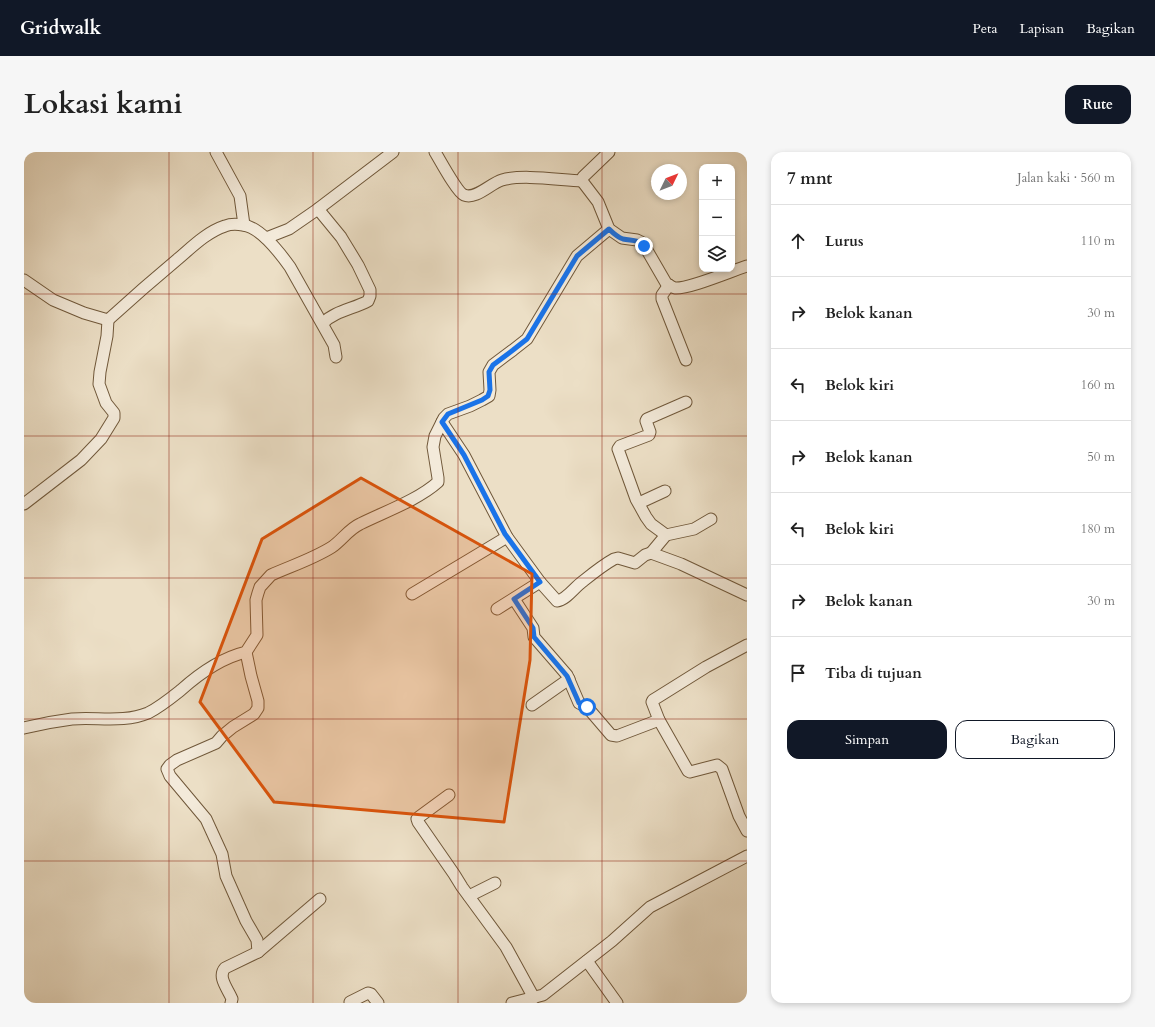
<!DOCTYPE html>
<html lang="id">
<meta charset="utf-8">
<style>
body{margin:0;font-family:Cardo,serif;background:#f6f6f6;color:#222}
.controls{position:absolute;right:12px;top:12px;display:grid;overflow:hidden;border-radius:8px;box-shadow:0 2px 6px #0003}
.controls button{width:36px;height:36px;display:grid;place-items:center;padding:0;border:0;border-bottom:1px solid #e0e0e0;background:#fff;color:#222;font:20px sans-serif}
.compass{position:absolute;left:627px;top:12px;width:36px;height:36px;border-radius:50%;background:#fff;box-shadow:0 2px 6px #0003;rotate:47deg}
.stop{position:absolute;width:12px;height:12px;margin:-9px;border:3px solid #1a73e8;border-radius:50%;background:#fff}
.stop.end{background:#1a73e8;border-color:#fff;box-shadow:0 1px 4px #0008}
.list{margin:0;padding:0;list-style:none}
h2{display:flex;justify-content:space-between;align-items:center;height:52px;margin:0;padding:0 16px;font-size:17px}
h2 small{font-size:13px;font-weight:400;color:#767676}
.list li{display:grid;grid-template-columns:26px 1fr auto;gap:12px;align-items:center;box-sizing:border-box;height:72px;padding:0 16px;border-top:1px solid #e0e0e0}
.list b{display:block;font-size:15px;white-space:nowrap}
.list em{font-size:13px;font-style:normal;color:#767676}
.actions{display:flex;gap:8px;padding:12px 16px}
.actions a{flex:1;padding:9px 0;border:1px solid #111827;border-radius:12px;text-align:center;font-size:14px;color:#111827}
.actions .main{background:#111827;color:#fff}
.icon{flex:none;width:22px;height:22px;fill:none;stroke:currentColor;stroke-width:2;stroke-linecap:round;stroke-linejoin:round}
.map{position:relative;flex:none;width:723px;height:851px;overflow:hidden;border-radius:12px}
header{display:flex;align-items:center;gap:24px;box-sizing:border-box;height:56px;padding:0 20px;background:#111827;color:#fff}
header strong{font-size:19px}
nav{display:flex;gap:22px;margin-inline-start:auto;font-size:14px}
.intro{display:flex;align-items:center;justify-content:space-between;box-sizing:border-box;height:96px;padding:0 24px}
h1{margin:0;font-size:28px}
.button{padding:10px 18px;border-radius:12px;background:#111827;color:#fff;font-size:14px;font-weight:700}
main{display:flex;gap:24px;padding:0 24px}
aside{flex:1;background:#fff;border-radius:12px;box-shadow:0 2px 6px #0003}
.map>svg:first-child{display:block}
.lines{fill:none;stroke-linecap:round;stroke-linejoin:round}
.minor-casing{stroke:#70583a;stroke-width:13}
.minor{stroke:#f3eada;stroke-width:11}
.route{stroke:#1a73e8;stroke-width:5}
.marked{fill:#d8540c;fill-opacity:0.2;stroke:#d8540c;stroke-width:3;stroke-linejoin:round}
.grid{fill:none;stroke:#8f2418;stroke-width:1;stroke-opacity:0.55}
</style>
<header>
<strong>Gridwalk</strong>
<nav><a>Peta</a><a>Lapisan</a><a>Bagikan</a></nav>
</header>
<div class="intro"><h1>Lokasi kami</h1><a class="button">Rute</a></div>
<main>
<div class="map">
<svg width="723" height="851" viewBox="0 0 723 851">
<rect width="100%" height="100%" fill="#ecdfc6"/>
<filter id="stains"><feTurbulence type="fractalNoise" baseFrequency=".005" numOctaves="4"/><feColorMatrix values="0 0 0 0 .2 0 0 0 0 .09 0 0 0 0 .02 0 0 0 .5 -.17"/></filter>
<radialGradient id="worn" r=".72"><stop offset=".6" stop-color="#630" stop-opacity="0"/><stop offset="1" stop-color="#630" stop-opacity=".3"/></radialGradient>
<g class="lines">
<!-- minor casing -->
<g class="minor-casing">
<g id="minor">
<path d="M192 0 216 44 220 73"/>
<path d="M411 0C416 8 433 40 440 43 452 48 467 31 478 28 499 22 535 28 558 29"/>
<path d="M585 0 559 25 558 29 574 50 585 77 598 86 613 88 617 90 620 93 642 131C645 133 647 135 651 136 665 137 707 119 723 114"/>
<path d="M294 57 317 85 334 113 346 138V144L344 149C329 157 311 159 299 171"/>
<path d="M242 86 265 77 294 57 369 0"/>
<path d="M0 128 29 148 60 161 84 168C107 147 131 126 155 106 169 94 183 80 201 74 206 72 213 72 219 73 236 75 256 101 266 115L310 193 312 205"/>
<path d="M645 133 638 143V147L662 208"/>
<path d="M418 270 440 303 483 385 516 430 533 449C542 448 551 435 558 430 568 422 579 413 590 407L594 406 611 411 621 403 627 401 657 412 723 443"/>
<path d="M615 351 641 339"/>
<path d="M0 352 57 308 77 287 90 266V261L82 251 75 232 76 220 83 184 84 168"/>
<path d="M642 383 627 372 622 365 612 347 594 297 596 294 625 283 626 280 622 269 623 267 662 250"/>
<path d="M627 401 642 383 670 377 687 367"/>
<path d="M388 442 483 385"/>
<path d="M490 447 509 476 510 485 543 523 555 551 563 555 587 583 593 584 635 568"/>
<path d="M473 457 516 430"/>
<path d="M723 493 682 515 634 545 629 548 628 550 635 568 664 619 666 620 693 613 698 617 715 664 723 679"/>
<path d="M508 553 545 527"/>
<path d="M0 576C16 572 32 569 48 567 74 565 100 571 124 561 136 555 147 546 157 538 176 521 197 506 222 500L233 483 232 448 234 441 236 435 247 423C267 414 289 407 308 395 318 388 325 377 336 372 360 360 394 348 414 330V326L409 295 411 284 420 266 424 262 446 254 458 248 465 244 466 238 465 220 469 213 489 198 503 187 553 104 585 77"/>
<path d="M425 643 395 665 393 667 394 670 430 722 438 735 482 795 510 846"/>
<path d="M445 744 471 731"/>
<path d="M234 800 296 747"/>
<path d="M563 809 593 851"/>
<path d="M326 850 344 841 347 842 354 851"/>
<path d="M207 851 208 847C204 837 193 825 201 816L234 800 233 788 222 769 202 724 198 702 182 667 146 624 143 617 146 613 153 608 192 591 198 584 209 575 230 562 234 556V549L227 524 222 500"/>
<path d="M488 851 519 843 588 789 626 755 723 704"/>
</g>
</g>
<!-- minor -->
<use href="#minor" class="minor"/>
</g>
<g class="lines">
<!-- route -->
<path class="route" d="M563 555 555 551 543 524 510 485 509 476 490 447 516 430 481 382 440 303 418 270 424 262 458 248 464 244 466 238 465 220 469 213 489 198 503 187 553 104 585 77C589 81 593 85 599 87 607 89 614 87 620 94"/>
</g>
<!-- marked area -->
<path class="marked" d="M337 326 508 422 506 508 480 670 250 650 176 550 238 387Z"/>
<!-- grid -->
<path class="grid" d="M145 0V851M289 0V851M434 0V851M578 0V851M0 142H723M0 284H723M0 426H723M0 567H723M0 709H723"/>
<rect width="100%" height="100%" filter="url(#stains)"/>
<rect width="100%" height="100%" fill="url(#worn)"/>
</svg>
<div class="controls">
<button>+</button>
<button>−</button>
<button><svg class="icon" aria-label="layers" viewBox="0 0 24 24"><path d="M12 4l9 5-9 5-9-5zM3 14l9 5 9-5"/></svg></button>
</div>
<svg class="compass" viewBox="-18 -18 36 36"><path d="M0-13l5 13h-10z" fill="#e53935"/><path d="M0 13l5-13h-10z" fill="#767676"/></svg>
<div class="stop" style="left:563px;top:555px"></div>
<div class="stop end" style="left:620px;top:94px"></div>
</div>
<aside>
<h2>7 mnt<small>Jalan kaki · 560 m</small></h2>
<ul class="list">
<li><svg class="icon" aria-label="ahead" viewBox="0 0 24 24"><path d="M12 20V5M6 11l6-6 6 6"/></svg><div><b>Lurus</b></div><em>110 m</em></li>
<li><svg class="icon" aria-label="right" viewBox="0 0 24 24"><path d="M7 20v-9h11M14 6l5 5-5 5"/></svg><div><b>Belok kanan</b></div><em>30 m</em></li>
<li><svg class="icon" aria-label="left" viewBox="0 0 24 24"><path d="M17 20v-9H6M10 6l-5 5 5 5"/></svg><div><b>Belok kiri</b></div><em>160 m</em></li>
<li><svg class="icon" aria-label="right" viewBox="0 0 24 24"><path d="M7 20v-9h11M14 6l5 5-5 5"/></svg><div><b>Belok kanan</b></div><em>50 m</em></li>
<li><svg class="icon" aria-label="left" viewBox="0 0 24 24"><path d="M17 20v-9H6M10 6l-5 5 5 5"/></svg><div><b>Belok kiri</b></div><em>180 m</em></li>
<li><svg class="icon" aria-label="right" viewBox="0 0 24 24"><path d="M7 20v-9h11M14 6l5 5-5 5"/></svg><div><b>Belok kanan</b></div><em>30 m</em></li>
<li><svg class="icon" aria-label="arrive" viewBox="0 0 24 24"><path d="M6 21V4h12l-3 4 3 4H6"/></svg><div><b>Tiba di tujuan</b></div></li>
</ul>
<div class="actions"><a class="main">Simpan</a><a>Bagikan</a></div>
</aside>
</main>
